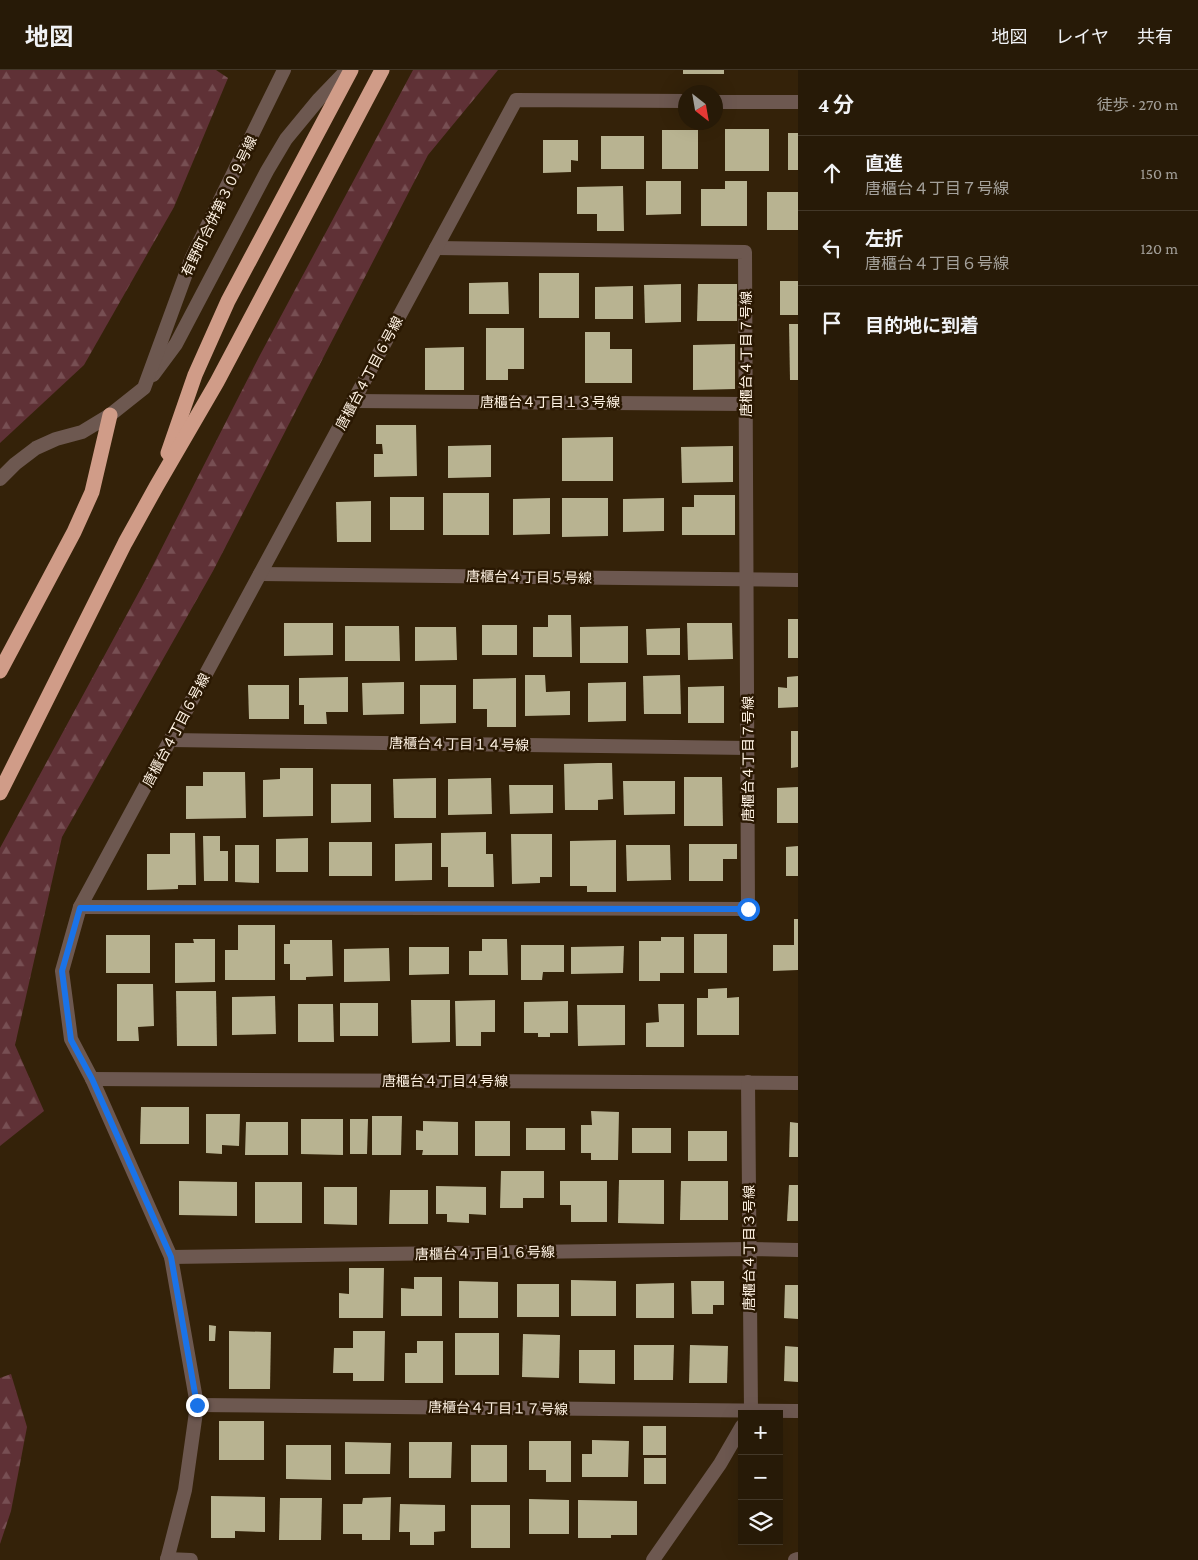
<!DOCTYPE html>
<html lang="ja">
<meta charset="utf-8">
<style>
body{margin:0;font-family:"Crimson Pro","Noto Sans JP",serif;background:#332715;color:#f1f3f6}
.controls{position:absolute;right:15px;bottom:15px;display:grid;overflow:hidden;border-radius:0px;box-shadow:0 5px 20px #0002}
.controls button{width:45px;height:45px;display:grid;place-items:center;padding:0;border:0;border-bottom:1px solid #433828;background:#271a07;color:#f1f3f6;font:25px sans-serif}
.compass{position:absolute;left:678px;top:15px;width:45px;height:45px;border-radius:50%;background:#271a07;box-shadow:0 5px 20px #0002;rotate:149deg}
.stop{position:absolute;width:15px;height:15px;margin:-11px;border:4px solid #1a73e8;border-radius:50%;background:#fff}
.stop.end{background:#1a73e8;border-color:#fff;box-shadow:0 1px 5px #0008}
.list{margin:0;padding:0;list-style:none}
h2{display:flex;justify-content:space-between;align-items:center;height:65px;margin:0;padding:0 20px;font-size:21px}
h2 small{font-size:16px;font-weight:400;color:#a4a19b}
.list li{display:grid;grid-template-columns:32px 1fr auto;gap:15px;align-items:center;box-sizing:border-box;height:75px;padding:0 20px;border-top:1px solid #433828}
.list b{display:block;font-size:19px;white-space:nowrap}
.list p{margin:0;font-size:16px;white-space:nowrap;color:#a4a19b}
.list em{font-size:16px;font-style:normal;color:#a4a19b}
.icon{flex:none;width:28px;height:28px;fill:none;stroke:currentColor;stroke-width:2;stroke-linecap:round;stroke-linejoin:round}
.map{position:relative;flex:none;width:798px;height:1490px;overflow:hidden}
header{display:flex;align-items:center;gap:30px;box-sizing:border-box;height:70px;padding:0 25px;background:#271a07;border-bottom:1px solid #433828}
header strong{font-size:24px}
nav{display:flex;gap:28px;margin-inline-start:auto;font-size:18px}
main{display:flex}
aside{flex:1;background:#271a07}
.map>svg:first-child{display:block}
.forest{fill:url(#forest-firs)}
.building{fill:#b8b391}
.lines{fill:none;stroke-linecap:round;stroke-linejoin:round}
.minor{stroke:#6d5850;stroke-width:14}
.tertiary{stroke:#6d5850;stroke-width:14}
.motorway{stroke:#d09c88;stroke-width:15}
.route{stroke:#1a73e8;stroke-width:6}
.labels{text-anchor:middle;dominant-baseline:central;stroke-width:5;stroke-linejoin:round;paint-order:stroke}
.street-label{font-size:14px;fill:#fff3e4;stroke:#2a1802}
</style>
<header>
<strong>地図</strong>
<nav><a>地図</a><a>レイヤ</a><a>共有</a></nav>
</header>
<main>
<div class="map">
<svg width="798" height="1490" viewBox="0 0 798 1490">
<defs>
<pattern id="forest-firs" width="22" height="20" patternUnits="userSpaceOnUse" patternTransform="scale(1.25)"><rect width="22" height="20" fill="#5f3136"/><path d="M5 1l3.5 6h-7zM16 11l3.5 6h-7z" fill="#774f53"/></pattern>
</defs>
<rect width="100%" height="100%" fill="#342209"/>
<!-- forest -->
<g class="forest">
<path d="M0 0H216L228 8 174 137 84 295 0 373Z"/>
<path d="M413 0H498L428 85 213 501 62 767 15 975 44 1041 0 1076V778L146 509 260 285Z"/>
<path d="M11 1304 27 1357 11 1441 0 1474V1308Z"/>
</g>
<!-- building -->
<g class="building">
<rect x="683" y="0" width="41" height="4"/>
<rect x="725" y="59" width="44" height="42"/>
<rect x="662" y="60" width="36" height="39"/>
<rect x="788" y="63" width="10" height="37"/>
<rect x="601" y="66" width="43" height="33"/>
<path d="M543 70H578V91L571 90V102L543 103Z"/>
<path d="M646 111H681V144L646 145Z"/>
<path d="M725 111H747V156H701V119H725Z"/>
<path d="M623 116 624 161H597V144H577V117Z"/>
<rect x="767" y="122" width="31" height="38"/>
<rect x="539" y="203" width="40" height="45"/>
<rect x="780" y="211" width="18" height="34"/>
<path d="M508 212 509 244H469V213Z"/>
<path d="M681 214V252L645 253 644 215Z"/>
<path d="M698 214H737V251H697Z"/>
<path d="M633 216V249H595V217Z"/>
<path d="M789 254H798V310H790Z"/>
<path d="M486 258H524V299H508V310H486Z"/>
<path d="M585 262H610V279H632V313H585Z"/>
<path d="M735 274V319L693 320V275Z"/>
<path d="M464 277V320H425V278Z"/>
<path d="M376 355H416L417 406 374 407V384H383L382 374H376Z"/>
<path d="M613 367V411H562V368Z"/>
<path d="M491 375V407L448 408V376Z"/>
<path d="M733 376V412L682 413 681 377Z"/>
<rect x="443" y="423" width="46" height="42"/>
<path d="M694 425H735V465H682V437H694Z"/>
<rect x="390" y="427" width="34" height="33"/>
<path d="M550 428V464L513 465V429Z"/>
<path d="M562 428H608V466L562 467Z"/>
<path d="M664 428V461L623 462V429Z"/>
<path d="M371 431V472H337L336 432Z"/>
<path d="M548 545H571L572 587H533V557H548Z"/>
<rect x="788" y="549" width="10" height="39"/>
<path d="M284 553H333V585L284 586Z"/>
<path d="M687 553H732L733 589 688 590Z"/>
<rect x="482" y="555" width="35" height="30"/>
<path d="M345 556H399L400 591H345Z"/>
<path d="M628 556V593H580V557Z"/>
<path d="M415 557H456L457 590 415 591Z"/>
<path d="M680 558V585H647L646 559Z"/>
<path d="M525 605H545L546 622 570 621V645L525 646Z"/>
<path d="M680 605 681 644H644L643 606Z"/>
<path d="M798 606V637L778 638V617L787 618V607Z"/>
<path d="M348 607V642H326L327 654H304V635H299V608Z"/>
<path d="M516 608V657H487V639H473V609Z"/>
<path d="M404 612V644L363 645 362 613Z"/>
<path d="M626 612V651L588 652V613Z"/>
<path d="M248 615H289V649H249Z"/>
<path d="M420 615H456V653L420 654Z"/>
<path d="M724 616V653H688V617Z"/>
<path d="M791 661H798V697L791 698Z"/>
<path d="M598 693H612L613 729 598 730V740H565L564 694Z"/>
<path d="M280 698H313V746L263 747V710L280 709Z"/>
<path d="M203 702H245L246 748 186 749V716H203Z"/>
<path d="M684 707H722L723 756H684Z"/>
<path d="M436 708V748H394L393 709Z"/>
<path d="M491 708 492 744 448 745V709Z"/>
<path d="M623 711H675V744L624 745Z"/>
<path d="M331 714H371V752L331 753Z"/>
<path d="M509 715H553V743L510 744Z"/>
<path d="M798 717V753H777V718Z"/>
<path d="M486 762V784H493L494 817H448V797H441V763Z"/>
<path d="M170 763H195L196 815H178V819L147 820V784H170Z"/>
<path d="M511 764H552V807H540V813L512 814Z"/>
<path d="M203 766H220V781H228V811H204Z"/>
<path d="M308 768V802H276V769Z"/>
<path d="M616 770V822H587V816H570V771Z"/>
<rect x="329" y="772" width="43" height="34"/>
<path d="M432 773V810L395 811V774Z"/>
<path d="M689 774H737V789H723V811H689Z"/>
<path d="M235 775H259V813L235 812Z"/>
<path d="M626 775H670L671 810 627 811Z"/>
<path d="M798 776V806H786V777Z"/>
<path d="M794 849H798V900L773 901V875H794Z"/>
<path d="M238 855H275V910H225V880H238Z"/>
<rect x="694" y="864" width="33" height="39"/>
<rect x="106" y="865" width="44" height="38"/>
<path d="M661 867H684V903H660V911H639V871H661Z"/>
<path d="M193 869H215V912L175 913V873H194Z"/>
<path d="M482 869H507L508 905H469V881H482Z"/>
<path d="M290 870H332L333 906 306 907V910H290V894H284V874H290Z"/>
<path d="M521 875H564V902H543L542 910H521Z"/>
<path d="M624 876 623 903 571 904V877Z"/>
<path d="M409 877H449V904L409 905Z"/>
<path d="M389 878 390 911 344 912V879Z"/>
<path d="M117 914H153L154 956 138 957 139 971H117Z"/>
<path d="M727 918V928L739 927V965H697V928H708V919Z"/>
<path d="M176 921H216L217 976H177Z"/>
<path d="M275 926 276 964 232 965V927Z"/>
<path d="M411 930H450V972L412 973Z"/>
<path d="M495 930V962H481V976H456L455 931Z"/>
<path d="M568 931V963H550V967H538V963H524V932Z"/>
<rect x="340" y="933" width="38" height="33"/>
<path d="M298 934H333L334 972H298Z"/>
<path d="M658 934H684V977H646V953L659 952Z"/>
<path d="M577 935H625V975L578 976Z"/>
<path d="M141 1037H189V1074H140Z"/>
<path d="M591 1041 619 1042 618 1090H591V1083H581V1055H592Z"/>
<path d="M206 1044H240L239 1076 222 1075V1084L206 1083Z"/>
<path d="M372 1046H402L401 1085H372Z"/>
<path d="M301 1049H343V1085L301 1084Z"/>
<path d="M350 1049H368L367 1084H350Z"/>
<path d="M423 1051 458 1052V1085H422L423 1080H416V1060L423 1061Z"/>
<rect x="475" y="1051" width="35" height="35"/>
<path d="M246 1052H288V1085H245Z"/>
<path d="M790 1052 798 1053V1087H789Z"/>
<rect x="526" y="1058" width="39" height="22"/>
<rect x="632" y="1058" width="39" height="25"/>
<rect x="688" y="1061" width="39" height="30"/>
<path d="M501 1101H544V1128H523V1138H500Z"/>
<path d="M619 1110H664V1154L618 1153Z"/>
<path d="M179 1111 237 1112V1146L179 1145Z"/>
<path d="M560 1111H607V1152H571V1135H560Z"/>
<path d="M681 1111H728V1150H680Z"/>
<rect x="255" y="1112" width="47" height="41"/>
<path d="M789 1115H798V1151H787Z"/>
<path d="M436 1116 486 1117V1145L469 1144V1153L447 1152V1144H436Z"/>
<path d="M324 1117H357V1155L324 1154Z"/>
<path d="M390 1120H428V1154H389Z"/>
<path d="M349 1198H384L383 1248H339V1223L349 1224Z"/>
<path d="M414 1207H442V1246H401V1218L414 1219Z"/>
<path d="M571 1210 616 1211V1246H571Z"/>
<path d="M459 1211 498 1212V1248H459Z"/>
<path d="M691 1211H724V1235H713V1244H692Z"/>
<path d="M674 1213V1248H636V1214Z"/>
<rect x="517" y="1214" width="42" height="33"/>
<path d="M785 1215H798V1249L784 1248Z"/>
<path d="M209 1255 216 1256 215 1271H209Z"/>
<path d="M229 1261 271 1262 270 1319H229Z"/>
<path d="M353 1261H385L384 1311H353V1303H333L334 1278H353Z"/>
<rect x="455" y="1263" width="44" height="42"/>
<path d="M523 1264 560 1265 559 1308 522 1307Z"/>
<path d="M417 1271H443V1313H405V1283H417Z"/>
<path d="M634 1275H674L673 1310H634Z"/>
<path d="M690 1275 728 1276 727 1313H689Z"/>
<path d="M785 1276 798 1277V1312L784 1311Z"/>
<path d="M579 1280H615V1314L579 1313Z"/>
<rect x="219" y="1351" width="45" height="39"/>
<rect x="643" y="1356" width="23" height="29"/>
<path d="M592 1370 629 1371 628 1407H582V1384H592Z"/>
<path d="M529 1371H571V1412H546V1400H529Z"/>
<path d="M345 1372 391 1373 390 1404H345Z"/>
<path d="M409 1372H452L451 1408H409Z"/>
<path d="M286 1375H331V1410L286 1409Z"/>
<rect x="471" y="1375" width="36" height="37"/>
<rect x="644" y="1388" width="22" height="26"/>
<path d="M211 1426 265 1427V1462L235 1461V1468H211Z"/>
<path d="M391 1427 390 1470H362V1464H343V1434H362L363 1428Z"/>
<path d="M280 1428H322L321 1470H279Z"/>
<path d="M529 1429 569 1430V1464H529Z"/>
<path d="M578 1430 637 1431V1465H611V1468H578Z"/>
<path d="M400 1434 445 1435V1461L434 1462V1475H410V1462H399Z"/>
<rect x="471" y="1435" width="39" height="43"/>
</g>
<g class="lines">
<!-- minor -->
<g class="minor">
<path d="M716 32H798"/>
<path d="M354 331 747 334"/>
<path d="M0 409 15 394 36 378 56 369 82 362 110 345"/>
<path d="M260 504 798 510"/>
<path d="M171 670 748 678"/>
<path d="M80 837 748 839 745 182 436 178"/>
<path d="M92 1009 798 1013"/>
<path d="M748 1012 751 1341 749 1344"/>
<path d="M171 1187 749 1179 798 1180"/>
<path d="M197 1335 798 1341"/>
<path d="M167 1489 191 1490"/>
<path d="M167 1490 185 1420 197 1335 171 1187 92 1009 71 969 62 901 80 837 516 30 686 31"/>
<path d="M653 1490 720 1394 742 1356"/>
<path d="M795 1490 798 1489"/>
</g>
<!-- tertiary -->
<g class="tertiary">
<path d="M153 305 176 274 267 101 286 69 319 29 347 0"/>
<path d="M110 345 144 318 192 187 284 0"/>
</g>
<!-- motorway -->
<g class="motorway">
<path d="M168 383 195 305 228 231 351 0"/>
<path d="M0 601 74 462 92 422 110 345"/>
<path d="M0 723 125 473 156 417 217 312 382 0"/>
</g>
</g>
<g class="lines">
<!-- route -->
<path class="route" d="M197 1335 171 1187 92 1009 71 970 62 901 80 838 748 839"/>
</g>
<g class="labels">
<!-- street labels -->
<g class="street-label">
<text transform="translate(219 136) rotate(-64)">有野町合併第３０９号線</text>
<text transform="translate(746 284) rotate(-90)">唐櫃台４丁目７号線</text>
<text transform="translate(369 303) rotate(-62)">唐櫃台４丁目６号線</text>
<text x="550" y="332">唐櫃台４丁目１３号線</text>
<text transform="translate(529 507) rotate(1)">唐櫃台４丁目５号線</text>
<text transform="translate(176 660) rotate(-62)">唐櫃台４丁目６号線</text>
<text transform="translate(459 674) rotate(1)">唐櫃台４丁目１４号線</text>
<text transform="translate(748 689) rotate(-90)">唐櫃台４丁目７号線</text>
<text x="445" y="1011">唐櫃台４丁目４号線</text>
<text transform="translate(749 1178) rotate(-90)">唐櫃台４丁目３号線</text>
<text transform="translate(485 1183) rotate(-1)">唐櫃台４丁目１６号線</text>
<text transform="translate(498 1338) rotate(1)">唐櫃台４丁目１７号線</text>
</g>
</g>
</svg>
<div class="controls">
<button>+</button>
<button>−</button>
<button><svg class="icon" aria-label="layers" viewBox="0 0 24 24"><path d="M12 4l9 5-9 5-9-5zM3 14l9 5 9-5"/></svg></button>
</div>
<svg class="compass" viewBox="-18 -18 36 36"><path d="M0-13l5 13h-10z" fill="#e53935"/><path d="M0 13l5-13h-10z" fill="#a4a19b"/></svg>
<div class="stop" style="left:748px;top:839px"></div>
<div class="stop end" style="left:197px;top:1335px"></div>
</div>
<aside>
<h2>4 分<small>徒歩 · 270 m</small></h2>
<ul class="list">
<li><svg class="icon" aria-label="ahead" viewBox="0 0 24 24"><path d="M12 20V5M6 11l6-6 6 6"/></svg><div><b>直進</b><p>唐櫃台４丁目７号線</p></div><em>150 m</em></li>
<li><svg class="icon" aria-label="left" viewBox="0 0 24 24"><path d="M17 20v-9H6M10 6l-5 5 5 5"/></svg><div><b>左折</b><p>唐櫃台４丁目６号線</p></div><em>120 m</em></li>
<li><svg class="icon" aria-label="arrive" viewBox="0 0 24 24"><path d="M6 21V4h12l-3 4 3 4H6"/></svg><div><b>目的地に到着</b></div></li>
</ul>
</aside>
</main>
